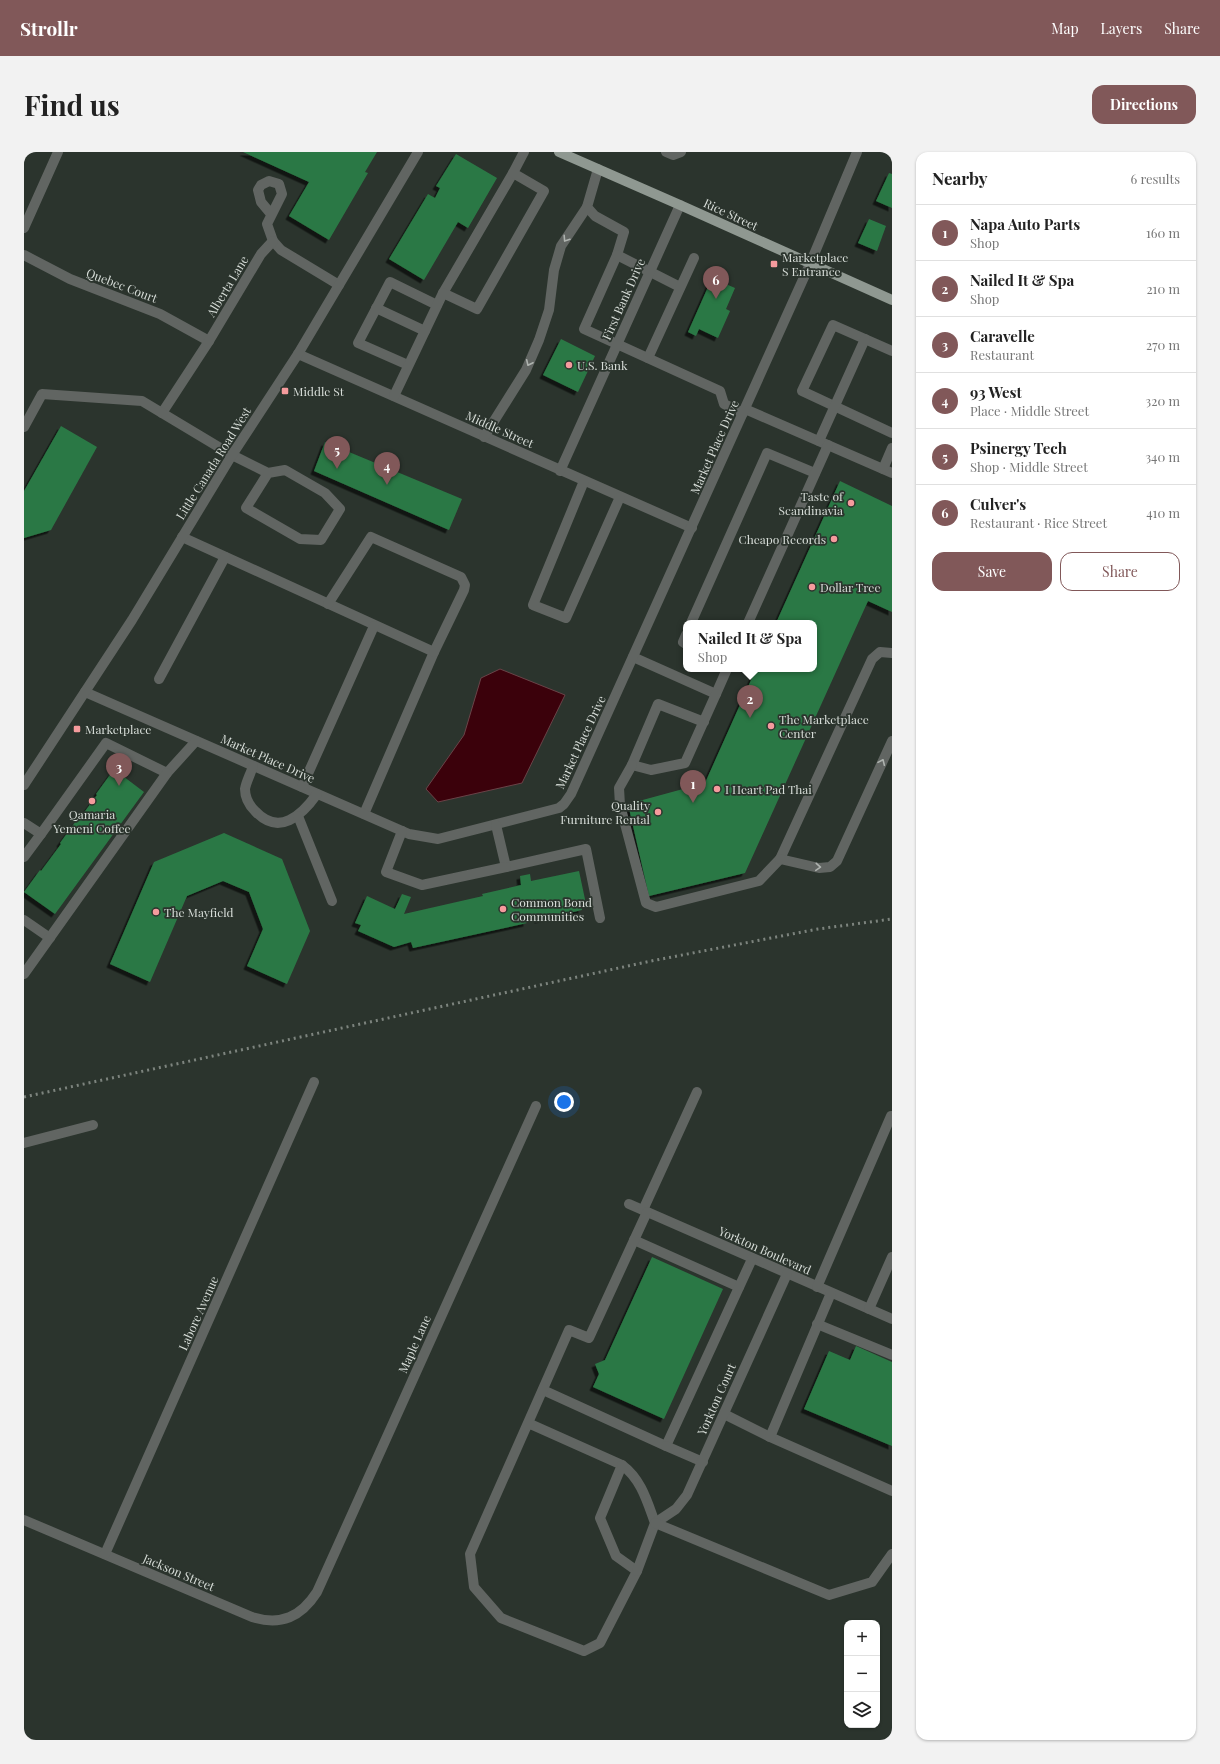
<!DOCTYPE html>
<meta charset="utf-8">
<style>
body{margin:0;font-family:"Playfair Display",serif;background:#f2f2f2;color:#222}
.controls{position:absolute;right:12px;bottom:12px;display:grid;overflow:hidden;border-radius:8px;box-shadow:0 1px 3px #0004}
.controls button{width:36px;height:36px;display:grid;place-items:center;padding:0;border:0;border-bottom:1px solid #e0e0e0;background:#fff;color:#222;font:20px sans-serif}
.you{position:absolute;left:540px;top:950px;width:14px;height:14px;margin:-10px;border:3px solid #fff;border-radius:50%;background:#1a73e8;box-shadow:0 0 0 6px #1a73e833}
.badge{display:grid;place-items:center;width:26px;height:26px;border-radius:50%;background:#815859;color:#fff;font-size:13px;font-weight:700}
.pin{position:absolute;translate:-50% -33px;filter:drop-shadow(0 1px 2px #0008)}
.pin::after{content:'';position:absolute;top:21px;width:14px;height:12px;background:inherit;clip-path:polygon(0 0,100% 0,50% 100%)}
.popup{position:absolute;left:659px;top:468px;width:134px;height:52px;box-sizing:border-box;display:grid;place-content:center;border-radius:8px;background:#fff;filter:drop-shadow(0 1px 3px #0005);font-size:13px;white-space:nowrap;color:#767676}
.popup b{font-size:15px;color:#222}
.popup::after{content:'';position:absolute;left:50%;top:100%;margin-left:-8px;border:8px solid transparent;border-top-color:#fff}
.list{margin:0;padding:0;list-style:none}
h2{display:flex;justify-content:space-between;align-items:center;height:52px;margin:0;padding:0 16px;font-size:17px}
h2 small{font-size:13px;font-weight:400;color:#767676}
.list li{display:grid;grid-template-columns:26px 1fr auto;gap:12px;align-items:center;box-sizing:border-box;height:56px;padding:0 16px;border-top:1px solid #e0e0e0}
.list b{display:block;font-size:15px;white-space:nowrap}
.list p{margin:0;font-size:13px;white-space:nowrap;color:#767676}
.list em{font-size:13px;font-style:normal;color:#767676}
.actions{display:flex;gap:8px;padding:12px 16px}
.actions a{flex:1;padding:9px 0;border:1px solid #815859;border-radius:12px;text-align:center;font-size:14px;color:#815859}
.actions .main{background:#815859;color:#fff}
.icon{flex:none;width:22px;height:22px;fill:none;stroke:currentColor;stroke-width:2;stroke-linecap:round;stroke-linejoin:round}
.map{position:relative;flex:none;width:868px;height:1588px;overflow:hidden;border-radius:12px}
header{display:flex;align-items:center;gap:24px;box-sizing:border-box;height:56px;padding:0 20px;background:#815859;color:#fff}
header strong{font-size:19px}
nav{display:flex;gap:22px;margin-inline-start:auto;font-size:14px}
.intro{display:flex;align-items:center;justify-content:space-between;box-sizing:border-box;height:96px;padding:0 24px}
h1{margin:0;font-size:28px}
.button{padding:10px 18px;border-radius:12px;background:#815859;color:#fff;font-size:14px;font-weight:700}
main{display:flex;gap:24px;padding:0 24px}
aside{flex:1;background:#fff;border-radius:12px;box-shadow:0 1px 3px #0004}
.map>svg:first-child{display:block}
.water{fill:#3b010b;stroke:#6a4348}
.building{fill:#2b7845;filter:url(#shadow)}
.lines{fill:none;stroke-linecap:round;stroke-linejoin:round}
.minor{stroke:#616562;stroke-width:10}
.major{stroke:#8f9891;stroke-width:10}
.rail{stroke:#7d847e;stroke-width:3;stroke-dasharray:2 4;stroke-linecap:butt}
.oneway{stroke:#aeb3af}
.poi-dot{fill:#f59b9d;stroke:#2b342d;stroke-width:1.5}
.labels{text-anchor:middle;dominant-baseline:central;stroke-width:3.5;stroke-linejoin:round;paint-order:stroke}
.street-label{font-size:12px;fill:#d7ddd8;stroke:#2b342d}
.poi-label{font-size:12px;fill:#d7ddd8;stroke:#2b342d;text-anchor:start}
</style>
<header>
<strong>Strollr</strong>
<nav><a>Map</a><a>Layers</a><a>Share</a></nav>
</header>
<div class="intro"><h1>Find us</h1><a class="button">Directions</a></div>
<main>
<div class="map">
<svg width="868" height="1588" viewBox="0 0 868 1588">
<defs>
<filter id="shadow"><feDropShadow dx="-3.5" dy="3.5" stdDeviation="0" flood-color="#0009"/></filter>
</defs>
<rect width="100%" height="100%" fill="#2b342d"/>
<!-- water -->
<path class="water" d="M476 517 541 543 498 631 414 650 402 637 440 583 457 526Z"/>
<!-- building -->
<g class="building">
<path d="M219 0H353L341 20 344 21 305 88 265 64 285 30Z"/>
<path d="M432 2 473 26 444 76 434 70 400 128 365 107 404 42 411 46 416 36 412 34Z"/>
<path d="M865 21 868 22V56L852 49Z"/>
<path d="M845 67 862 74 853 99 834 91Z"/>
<path d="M688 126 711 136 702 157 706 159 694 186 675 177 672 184 664 180Z"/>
<path d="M537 187 571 204 554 240 519 223Z"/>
<path d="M37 274 73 295 27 378 0 386V339Z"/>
<path d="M301 290 438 347 425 378 290 319Z"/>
<path d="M816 329 868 354V460L844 449 721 721 625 744 604 652 681 631 732 517H790V471H752Z"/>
<path d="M91 618 120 640 31 762 0 740 16 718 17 719 37 692 36 691 52 669 53 670 73 643 72 642 88 620 89 621Z"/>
<path d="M200 681 258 707 286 779 263 832 223 814 239 777 225 740 199 729 163 744 126 830 86 812 130 710Z"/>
<path d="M555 719 562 752 557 753 558 758 514 768 513 765 502 767 503 771 389 796 387 790 370 795 334 779 337 773 331 771 343 744 371 757 378 742 387 745 380 762 459 744 458 742 497 733 496 724 506 722 507 729Z"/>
<path d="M628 1105 699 1137 640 1267 569 1235 575 1222 571 1212 581 1208Z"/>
<path d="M832 1194 868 1210V1294L780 1257 805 1199 826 1208Z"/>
</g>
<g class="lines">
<!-- minor -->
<g class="minor">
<path d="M642 0 649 3 657 0"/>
<path d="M574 17 563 55 571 64 600 80 593 103 560 177 696 239 700 252 719 261"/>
<path d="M247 62 237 50 234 38 237 33 245 29 255 32 258 42 243 72 249 89 257 98 315 133"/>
<path d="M0 76 34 0"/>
<path d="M0 103 46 127 136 162 185 189"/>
<path d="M593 103 656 135"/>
<path d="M419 141 489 21"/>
<path d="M352 156 401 179"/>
<path d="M868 199 809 173 778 239 868 281"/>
<path d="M274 202 668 376"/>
<path d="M624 206 670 106"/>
<path d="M384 213 334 191 366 130 413 153"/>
<path d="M370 244 419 141 453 157 520 39 489 21 500 0"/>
<path d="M721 257 868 321"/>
<path d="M138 261 185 189 237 102 249 89"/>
<path d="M0 275 18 242 118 249 208 303 244 321 222 356 276 387 297 388 316 357 301 341 261 318 244 321"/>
<path d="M460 285 502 218 515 188 525 158 530 118 537 94 563 55"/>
<path d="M795 289 841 187"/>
<path d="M859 317 868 296"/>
<path d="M536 319 656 53"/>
<path d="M560 329 509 453 542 466 596 345"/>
<path d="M158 385 410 500 340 662"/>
<path d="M304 452 347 385 437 425 441 433 440 438 410 500"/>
<path d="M667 471 743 301 791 321"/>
<path d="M724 471 804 293"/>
<path d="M662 483 659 490 662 492"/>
<path d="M609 505 692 542 703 517"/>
<path d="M135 527 201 405"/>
<path d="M61 540 385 682 414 687 535 656 540 652 547 642 786 112 833 0"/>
<path d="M680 570 634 552 608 613 627 618 661 611 692 542"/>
<path d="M608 613 595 636 596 653 622 751 632 755 735 729 756 707 848 507 856 500 868 501"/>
<path d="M229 614C227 621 222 630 221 637 221 646 225 653 231 659 255 685 278 663 293 642"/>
<path d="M0 633 108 468 208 303 274 202 394 0"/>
<path d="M278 635 350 474"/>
<path d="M274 664 308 749"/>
<path d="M0 671 17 682 82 591 143 621 172 589"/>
<path d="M472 673 482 715 562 697 576 766"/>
<path d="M378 679 362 720 398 733 482 715"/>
<path d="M0 705 17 682"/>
<path d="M756 707 795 716 806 715 813 709 868 589"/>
<path d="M0 768 26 786"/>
<path d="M0 822 143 621"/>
<path d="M0 991 69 973"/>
<path d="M605 1052 868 1167"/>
<path d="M619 1058 673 940"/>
<path d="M610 1088 715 1135"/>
<path d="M793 1135 867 964"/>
<path d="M845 1157 868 1105"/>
<path d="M793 1172 868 1203"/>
<path d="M519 1238 642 1294 728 1107"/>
<path d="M700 1262 746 1285 868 1339"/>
<path d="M504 1271 598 1313 576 1366 592 1404 613 1419 576 1491 560 1499 477 1466 450 1435 446 1402 545 1178 565 1186 623 1060"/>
<path d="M746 1285 807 1141"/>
<path d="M642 1294 679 1310"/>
<path d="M598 1313C617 1327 623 1349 631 1371L613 1419"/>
<path d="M0 1368 228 1465C257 1474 277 1465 293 1440L512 954"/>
<path d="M631 1371 652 1357 663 1343 763 1122"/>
<path d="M631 1371 805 1443 848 1430 868 1402"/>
<path d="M81 1402 290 930"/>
</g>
<!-- major -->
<path class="major" d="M535 0 656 53 868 148"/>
<!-- rail -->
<path class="rail" d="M0 945 627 809 794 777 868 767"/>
</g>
<!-- one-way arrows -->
<defs><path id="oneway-chevron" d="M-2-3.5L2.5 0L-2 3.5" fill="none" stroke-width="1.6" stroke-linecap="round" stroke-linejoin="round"/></defs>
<g class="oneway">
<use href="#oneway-chevron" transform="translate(542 87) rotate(123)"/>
<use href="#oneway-chevron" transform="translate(505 211) rotate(115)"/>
<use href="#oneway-chevron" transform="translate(858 610) rotate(-66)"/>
<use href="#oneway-chevron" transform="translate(794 715) rotate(4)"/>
</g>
<!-- markers -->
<g class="poi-dot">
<rect x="746" y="108" width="8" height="8" rx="2"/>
<circle cx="545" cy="213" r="4"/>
<rect x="257" y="235" width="8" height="8" rx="2"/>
<circle cx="827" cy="351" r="4"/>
<circle cx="810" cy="387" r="4"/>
<circle cx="788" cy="435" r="4"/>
<circle cx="747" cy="574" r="4"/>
<rect x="49" y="573" width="8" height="8" rx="2"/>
<circle cx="693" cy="637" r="4"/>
<circle cx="68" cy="649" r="4"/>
<circle cx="634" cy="660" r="4"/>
<circle cx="479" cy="757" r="4"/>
<circle cx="132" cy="760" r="4"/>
</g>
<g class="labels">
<!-- street labels -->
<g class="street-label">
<text transform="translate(707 62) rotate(25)">Rice Street</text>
<text transform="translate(98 133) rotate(21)">Quebec Court</text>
<text transform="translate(203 134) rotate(-59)">Alberta Lane</text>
<text transform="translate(599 147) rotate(-66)">First Bank Drive</text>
<text transform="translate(476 277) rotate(24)">Middle Street</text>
<text transform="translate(690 295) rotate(-66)">Market Place Drive</text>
<text transform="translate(189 311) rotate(-58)">Little Canada Road West</text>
<text transform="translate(556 590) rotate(-65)">Market Place Drive</text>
<text transform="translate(244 606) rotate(24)">Market Place Drive</text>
<text transform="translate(741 1098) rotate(24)">Yorkton Boulevard</text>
<text transform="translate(174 1161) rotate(-66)">Labore Avenue</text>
<text transform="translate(390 1192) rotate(-66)">Maple Lane</text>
<text transform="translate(692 1247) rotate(-66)">Yorkton Court</text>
<text transform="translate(155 1420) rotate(23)">Jackson Street</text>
</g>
<!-- poi labels -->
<g class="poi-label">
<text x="758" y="105">Marketplace<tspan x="758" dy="14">S Entrance</tspan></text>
<text x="553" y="213">U.S. Bank</text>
<text x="269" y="239">Middle St</text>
<text x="819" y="344" text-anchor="end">Taste of<tspan x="819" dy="14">Scandinavia</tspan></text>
<text x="802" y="387" text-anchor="end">Cheapo Records</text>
<text x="796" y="435">Dollar Tree</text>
<text x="755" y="567">The Marketplace<tspan x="755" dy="14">Center</tspan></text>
<text x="61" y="577">Marketplace</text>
<text x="701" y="637">I Heart Pad Thai</text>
<text x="626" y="653" text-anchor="end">Quality<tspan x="626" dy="14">Furniture Rental</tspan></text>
<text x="68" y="662" text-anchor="middle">Qamaria<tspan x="68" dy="14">Yemeni Coffee</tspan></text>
<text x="487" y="750">Common Bond<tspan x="487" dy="14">Communities</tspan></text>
<text x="140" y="760">The Mayfield</text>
</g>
</g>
</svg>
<div class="controls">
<button>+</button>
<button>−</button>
<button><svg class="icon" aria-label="layers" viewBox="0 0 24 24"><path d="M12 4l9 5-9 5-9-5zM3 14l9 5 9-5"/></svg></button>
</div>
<div class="you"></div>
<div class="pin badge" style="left:669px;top:651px">1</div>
<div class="pin badge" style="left:726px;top:566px">2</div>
<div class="popup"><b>Nailed It &amp; Spa</b>Shop</div>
<div class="pin badge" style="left:95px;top:634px">3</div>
<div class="pin badge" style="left:363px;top:333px">4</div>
<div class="pin badge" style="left:313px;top:317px">5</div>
<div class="pin badge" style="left:692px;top:147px">6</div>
</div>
<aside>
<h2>Nearby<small>6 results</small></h2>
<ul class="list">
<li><span class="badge">1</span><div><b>Napa Auto Parts</b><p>Shop</p></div><em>160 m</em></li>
<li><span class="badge">2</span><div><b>Nailed It &amp; Spa</b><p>Shop</p></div><em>210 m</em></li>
<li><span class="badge">3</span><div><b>Caravelle</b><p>Restaurant</p></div><em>270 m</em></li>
<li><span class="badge">4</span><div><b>93 West</b><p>Place · Middle Street</p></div><em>320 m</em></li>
<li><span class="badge">5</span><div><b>Psinergy Tech</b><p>Shop · Middle Street</p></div><em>340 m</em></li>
<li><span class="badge">6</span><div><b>Culver's</b><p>Restaurant · Rice Street</p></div><em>410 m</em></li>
</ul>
<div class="actions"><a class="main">Save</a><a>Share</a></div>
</aside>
</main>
